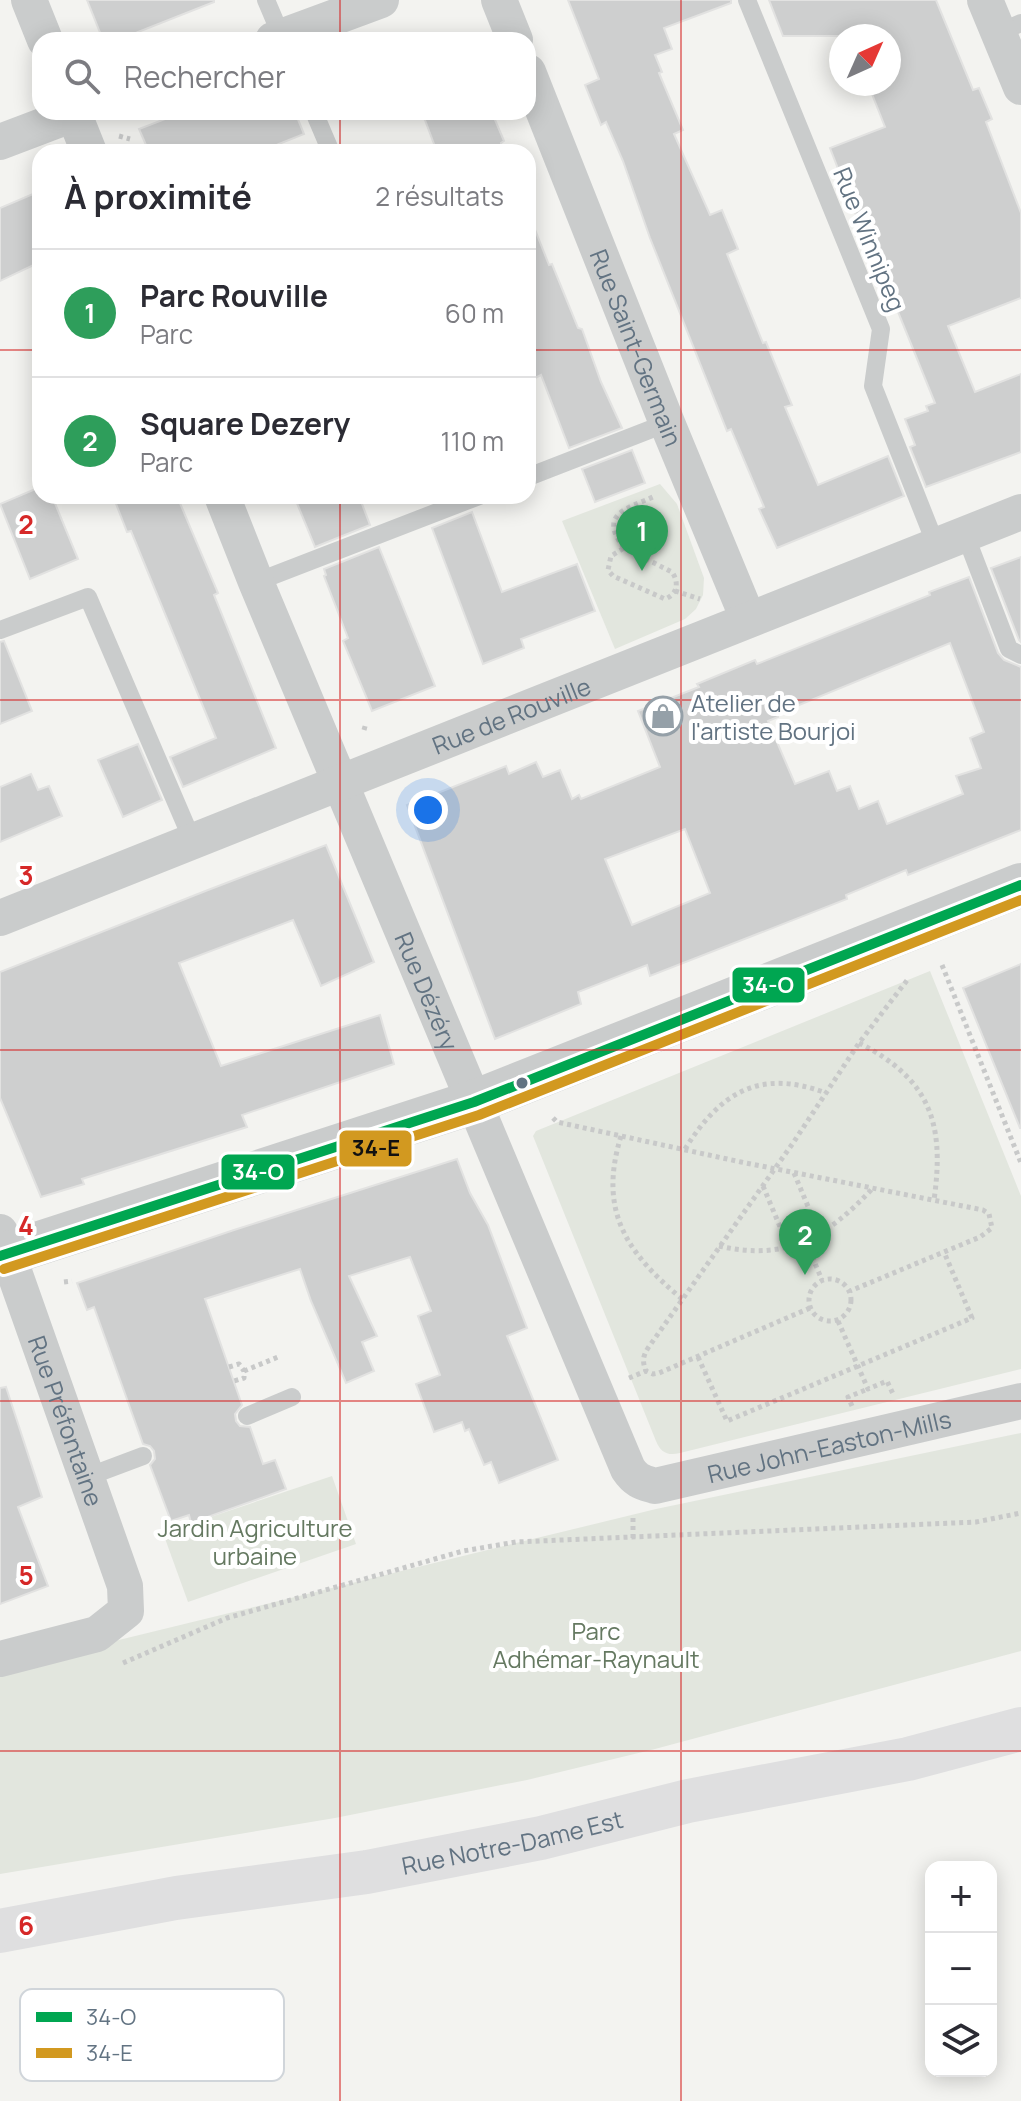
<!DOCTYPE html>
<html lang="fr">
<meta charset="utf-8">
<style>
body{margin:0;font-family:Manrope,sans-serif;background:#f2f2f3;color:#2b2b33}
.controls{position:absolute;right:24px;bottom:24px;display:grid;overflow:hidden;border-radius:16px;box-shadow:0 4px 20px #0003}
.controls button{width:72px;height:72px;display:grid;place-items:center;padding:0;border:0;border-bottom:2px solid #e1e1e2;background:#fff;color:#2b2b33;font:40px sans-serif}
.compass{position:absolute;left:829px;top:24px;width:72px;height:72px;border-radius:50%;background:#fff;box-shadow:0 4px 20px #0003;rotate:45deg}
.you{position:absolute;left:428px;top:810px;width:28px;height:28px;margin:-20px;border:6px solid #fff;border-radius:50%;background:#1a73e8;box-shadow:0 0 0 12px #1a73e833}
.badge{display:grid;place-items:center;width:52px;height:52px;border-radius:50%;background:#0f766e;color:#fff;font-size:26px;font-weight:700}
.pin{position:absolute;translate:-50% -66px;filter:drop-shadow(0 2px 4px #0008)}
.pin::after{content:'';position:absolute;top:42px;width:28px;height:24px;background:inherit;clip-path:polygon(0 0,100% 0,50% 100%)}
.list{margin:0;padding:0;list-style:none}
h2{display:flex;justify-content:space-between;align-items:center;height:104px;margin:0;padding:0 32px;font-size:34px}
h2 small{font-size:26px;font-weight:400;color:#7c7c81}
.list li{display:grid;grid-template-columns:52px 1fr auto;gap:24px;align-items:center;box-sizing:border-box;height:128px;padding:0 32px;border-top:2px solid #e1e1e2}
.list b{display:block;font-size:30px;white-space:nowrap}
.list p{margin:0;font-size:26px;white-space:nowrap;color:#7c7c81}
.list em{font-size:26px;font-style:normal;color:#7c7c81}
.icon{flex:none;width:44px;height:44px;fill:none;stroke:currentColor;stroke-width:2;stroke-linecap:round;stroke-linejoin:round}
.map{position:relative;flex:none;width:1021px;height:2101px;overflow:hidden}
.search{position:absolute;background:#fff;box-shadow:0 4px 20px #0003;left:32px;top:32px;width:504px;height:88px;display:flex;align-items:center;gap:20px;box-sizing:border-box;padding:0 28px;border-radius:24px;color:#7c7c81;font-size:30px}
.panel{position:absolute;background:#fff;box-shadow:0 4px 20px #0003;left:32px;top:144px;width:504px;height:360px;border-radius:24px}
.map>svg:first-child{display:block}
.green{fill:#e2e6de}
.building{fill:#cecfcf;stroke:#e2e2e1;stroke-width:2;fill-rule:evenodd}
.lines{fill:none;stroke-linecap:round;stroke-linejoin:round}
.path{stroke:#c8c9c9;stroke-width:5;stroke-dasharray:4 4;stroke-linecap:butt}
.service{stroke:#cacccc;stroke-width:18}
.minor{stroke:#cacccc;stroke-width:36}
.tertiary{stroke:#cacccc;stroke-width:44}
.primary{stroke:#dfdfe0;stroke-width:44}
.bus-1-casing{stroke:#fff;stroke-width:16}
.bus-2-casing{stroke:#fff;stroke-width:16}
.bus-1{stroke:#00a651;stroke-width:10}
.bus-2{stroke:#d29920;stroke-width:10}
.grid{fill:none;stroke:#d62828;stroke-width:2;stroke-opacity:0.55}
.bus-dot{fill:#627382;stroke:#fff;stroke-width:3}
.labels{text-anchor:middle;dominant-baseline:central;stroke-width:8;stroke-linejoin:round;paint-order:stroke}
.street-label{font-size:24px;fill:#627382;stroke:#fff}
.poi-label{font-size:24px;fill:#627382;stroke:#fff;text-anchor:start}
.park-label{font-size:24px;fill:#657961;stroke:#fff}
.key{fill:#fff;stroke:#d0d5da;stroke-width:2}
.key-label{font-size:22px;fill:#627382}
.grid-label{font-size:26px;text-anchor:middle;font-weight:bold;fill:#d62828;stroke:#fff;stroke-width:8;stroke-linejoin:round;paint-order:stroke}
.line-badge{stroke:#fff;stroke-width:3}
.badge-label{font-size:22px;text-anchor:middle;font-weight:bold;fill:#fff}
.pale-badge-label{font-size:22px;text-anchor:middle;font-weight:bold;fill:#111}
</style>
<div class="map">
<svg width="1021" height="2101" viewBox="0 0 1021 2101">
<rect width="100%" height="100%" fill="#f3f3f0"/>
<!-- green -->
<g class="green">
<path d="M660 484 677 504 704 578 703 595 696 609 685 619 615 649 562 521Z"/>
<path d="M930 971 1021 1196V1369L680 1453C668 1456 661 1453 656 1441L533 1136 536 1131Z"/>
<path d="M1021 1433V1651L655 1749 527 1780 335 1818 0 1874V1669L656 1509Z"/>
<path d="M332 1476 356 1544 188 1602 163 1533Z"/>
</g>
<!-- building -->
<g class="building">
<path d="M87 0H214V2L118 40H103Z"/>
<path d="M568 0H731V3L664 28 672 49 655 55 662 72 659 73 683 130 674 134 710 215 722 210 738 249 727 254 763 343 766 342 792 405 785 407 818 485 888 456 904 496 777 548 759 509 764 507 731 429 727 431 650 238 623 161 606 122 601 125 585 85 599 79Z"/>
<path d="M769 0H936L973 90 979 88 992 119 986 122 1021 213V298L948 326 975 392 1021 374V452L926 487 910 447 915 445 905 419 928 411 926 406 935 403 877 260 874 261 830 148 885 127 868 84H889V36H783Z"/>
<path d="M183 112H295L304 134 259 152H149L139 129Z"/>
<path d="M422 112H489L490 116 493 115 504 141 501 143 504 152H437Z"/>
<path d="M40 191V262L0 281V208Z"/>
<path d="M528 217H530L549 265 552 264 578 328 582 329 601 382 622 428 569 448 541 375 535 378 528 360Z"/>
<path d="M632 450 645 483 595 502 582 469Z"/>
<path d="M40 487V496H52L78 559 30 579 0 504Z"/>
<path d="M113 496H177L218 593 214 595 276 748 183 787 170 757 216 738 131 531 127 532Z"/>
<path d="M294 496H359L370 525 315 547Z"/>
<path d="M472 512 502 592 577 564 595 611 521 639 524 648 483 664 432 528Z"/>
<path d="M379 547 435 686 372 711 343 641 348 638 324 576 326 575 324 569Z"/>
<path d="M1021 557V642L1019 640 991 568Z"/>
<path d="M969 577 998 653 1004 660 1021 667V830L908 875 906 870 846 895 847 899 650 976 647 965 578 992 581 1004 495 1039 407 805 506 766 509 774 536 762 543 777 560 770 572 799 579 795 581 799 660 767 638 711 699 687 697 684 755 660 757 664 930 595 929 592ZM950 643 984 732 970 738 981 768 956 776 963 794 887 824 878 801 859 809 850 786 837 791 829 771 795 784 768 721 778 717 777 714ZM685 829 710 893 632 925 605 859Z"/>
<path d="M4 641 32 711 0 724V642Z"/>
<path d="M138 744 162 800 123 817 98 760Z"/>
<path d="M31 774 38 790 49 786 62 816 0 842V787Z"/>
<path d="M326 845 374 962 321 986 293 920 179 963 221 1066 380 1015 394 1064 242 1115 247 1127 82 1179 84 1184 41 1197 0 1098V972L208 890Z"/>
<path d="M1021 964V1128H1020L963 988Z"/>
<path d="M457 1159 470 1193 488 1225 527 1328 507 1336 558 1460 499 1483 491 1462 484 1465 469 1429 465 1431 462 1422 434 1432 416 1384 440 1375 418 1316 431 1311 410 1257 349 1276 377 1336 362 1342 374 1371 346 1383 311 1301 300 1269 205 1299 242 1405 235 1414 236 1421 240 1426 250 1427 263 1464 275 1460 286 1489 191 1523 189 1515 171 1521 150 1465 155 1459 154 1451 150 1446 143 1444 94 1307 87 1310 77 1283 234 1230Z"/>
<path d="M6 1387 42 1497 18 1507 48 1586 0 1604V1388Z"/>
</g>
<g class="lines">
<!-- path -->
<g class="path">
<path d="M119 136 130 139"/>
<path d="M624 548 672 572C679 582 678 594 665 599L613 576 608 570 611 556Z"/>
<path d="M624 548C598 514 626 509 653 497"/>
<path d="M675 591 700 599"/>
<path d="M364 730 366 723"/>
<path d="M942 965 1021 1163"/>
<path d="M859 1043C930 1079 945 1123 934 1200"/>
<path d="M553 1118 557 1122 741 1162 983 1210 989 1214 992 1228 980 1237 850 1291"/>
<path d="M621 1136C598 1211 626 1252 682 1299"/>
<path d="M685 1149C720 1093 759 1068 826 1093"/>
<path d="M794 1173 820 1235"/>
<path d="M763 1186 788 1246"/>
<path d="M806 1242 822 1280"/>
<path d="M719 1246C788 1262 828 1236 873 1188"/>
<circle cx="830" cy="1300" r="21"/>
<path d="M64 1282 72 1281"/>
<path d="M810 1308 659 1373 653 1374 646 1371C642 1361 643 1356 648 1348L793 1143 859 1043 908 979"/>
<path d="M838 1321 868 1389 887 1381 894 1396"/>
<path d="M698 1357 727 1421 972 1318 944 1252"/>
<path d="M229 1367 239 1364 244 1371V1378L234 1381"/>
<path d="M244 1371 278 1357"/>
<path d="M629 1378 646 1371"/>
<path d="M852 1406 848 1397 868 1389"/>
<path d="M633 1538V1518"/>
<path d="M123 1663 227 1618 463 1551 516 1542 976 1522 1021 1513"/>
</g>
<!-- service -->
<g class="service">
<path d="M266 0 283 40"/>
<path d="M747 0 881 329 873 386 936 545"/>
<path d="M998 33 1021 23"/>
<path d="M314 112 331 152"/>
<path d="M528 477 667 423"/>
<path d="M965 534 1009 649 1021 655"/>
<path d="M256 582 479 496"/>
<path d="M0 630 88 597 193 842"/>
<path d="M247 1416 292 1397"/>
<path d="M87 1477 143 1456"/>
</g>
<!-- minor -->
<g class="minor">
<path d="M29 0 45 40"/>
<path d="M499 0 515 40"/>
<path d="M985 0 1021 87"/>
<path d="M273 40 381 0"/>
<path id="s1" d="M528 72 667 423 748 619"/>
<path d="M73 112 89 152"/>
<path d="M0 142 79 112"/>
<path id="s2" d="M222 496 256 582 628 1469C636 1481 642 1482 655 1486L1021 1401"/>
<path id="s3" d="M0 918 1021 512"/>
<path id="s4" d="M0 1232 125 1586 126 1611 97 1634 0 1659"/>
</g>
<!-- tertiary -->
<path class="tertiary" d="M0 1256 474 1102 1021 885"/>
<!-- primary -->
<path class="primary" id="s5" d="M0 1931 176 1898 367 1872 541 1838 688 1801 908 1759 1021 1729"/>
<!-- bus-1 casing -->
<g class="bus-1-casing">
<path id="bus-1" d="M0 1256 474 1102 1021 885"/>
</g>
<!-- bus-2 casing -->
<g class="bus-2-casing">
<path id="bus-2" d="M4 1269 479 1115 1021 900"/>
</g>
<!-- bus-1 -->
<use href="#bus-1" class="bus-1"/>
<!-- bus-2 -->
<use href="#bus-2" class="bus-2"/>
</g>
<!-- grid -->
<path class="grid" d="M340 0V40M681 0V2101M340 112V152M0 350H40M528 350H1021M340 496V2101M0 700H1021M0 1050H1021M0 1401H1021M0 1751H1021"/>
<!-- icons -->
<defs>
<g id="shop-ring" transform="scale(2)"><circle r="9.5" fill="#fff" stroke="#95a0a8" stroke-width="1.5"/><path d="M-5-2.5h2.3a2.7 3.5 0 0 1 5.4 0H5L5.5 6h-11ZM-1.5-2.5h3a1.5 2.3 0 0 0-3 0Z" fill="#95a0a8"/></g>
</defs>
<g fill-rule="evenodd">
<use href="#shop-ring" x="663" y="716"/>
</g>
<!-- markers -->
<circle class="bus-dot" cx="522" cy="1083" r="7"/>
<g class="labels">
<!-- street labels -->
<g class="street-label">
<text transform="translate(870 239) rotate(68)">Rue Winnipeg</text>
<text stroke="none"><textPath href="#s1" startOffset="296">Rue Saint-Germain</textPath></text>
<text stroke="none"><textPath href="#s3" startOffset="550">Rue de Rouville</textPath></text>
<text stroke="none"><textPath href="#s2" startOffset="536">Rue Dézéry</textPath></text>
<text stroke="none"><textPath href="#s4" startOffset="200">Rue Préfontaine</textPath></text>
<text stroke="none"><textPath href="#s2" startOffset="1266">Rue John-Easton-Mills</textPath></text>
<text stroke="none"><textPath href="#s5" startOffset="520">Rue Notre-Dame Est</textPath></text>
</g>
<!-- poi labels -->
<g class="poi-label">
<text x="691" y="702">Atelier de<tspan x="691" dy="28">l'artiste Bourjoi</tspan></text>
</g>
<!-- park labels -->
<g class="park-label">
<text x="255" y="1527">Jardin Agriculture<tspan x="255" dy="28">urbaine</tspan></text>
<text x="596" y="1630">Parc<tspan x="596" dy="28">Adhémar-Raynault</tspan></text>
</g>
</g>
<!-- legend -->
<rect x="20" y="1989" width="264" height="92" rx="12" class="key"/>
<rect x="36" y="2012" width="36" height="10" fill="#00a651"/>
<rect x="36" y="2048" width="36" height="10" fill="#d29920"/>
<g class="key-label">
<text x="86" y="2025">34-O</text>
<text x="86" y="2061">34-E</text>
</g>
<g class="grid-label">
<text x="26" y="534">2</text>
<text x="26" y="885">3</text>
<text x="26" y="1235">4</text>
<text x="26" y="1585">5</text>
<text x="26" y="1935">6</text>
</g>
<g class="line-badge">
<rect x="731" y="966" width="75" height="38" rx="8" fill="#00a651"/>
<rect x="338" y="1129" width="75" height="39" rx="8" fill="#d29920"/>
<rect x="220" y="1153" width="76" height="38" rx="8" fill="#00a651"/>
</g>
<g class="badge-label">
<text x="768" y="993">34-O</text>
<text x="258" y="1180">34-O</text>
</g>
<g class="pale-badge-label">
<text x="376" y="1156">34-E</text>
</g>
</svg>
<div class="controls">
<button>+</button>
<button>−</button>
<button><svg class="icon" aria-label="layers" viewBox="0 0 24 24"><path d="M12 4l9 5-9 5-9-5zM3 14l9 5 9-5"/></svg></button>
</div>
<svg class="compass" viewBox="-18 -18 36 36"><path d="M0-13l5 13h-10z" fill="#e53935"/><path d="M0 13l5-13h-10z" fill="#7c7c81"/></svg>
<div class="you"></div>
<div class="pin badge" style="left:642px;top:571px;background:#2e9e5b">1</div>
<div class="pin badge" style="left:805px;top:1275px;background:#2e9e5b">2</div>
<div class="search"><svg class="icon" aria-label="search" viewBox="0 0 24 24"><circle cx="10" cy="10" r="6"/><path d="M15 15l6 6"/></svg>Rechercher</div>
<section class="panel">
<h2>À proximité<small>2 résultats</small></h2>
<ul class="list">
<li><span class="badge" style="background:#2e9e5b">1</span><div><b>Parc Rouville</b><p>Parc</p></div><em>60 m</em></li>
<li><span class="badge" style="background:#2e9e5b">2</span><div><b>Square Dezery</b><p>Parc</p></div><em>110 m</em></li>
</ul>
</section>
</div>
